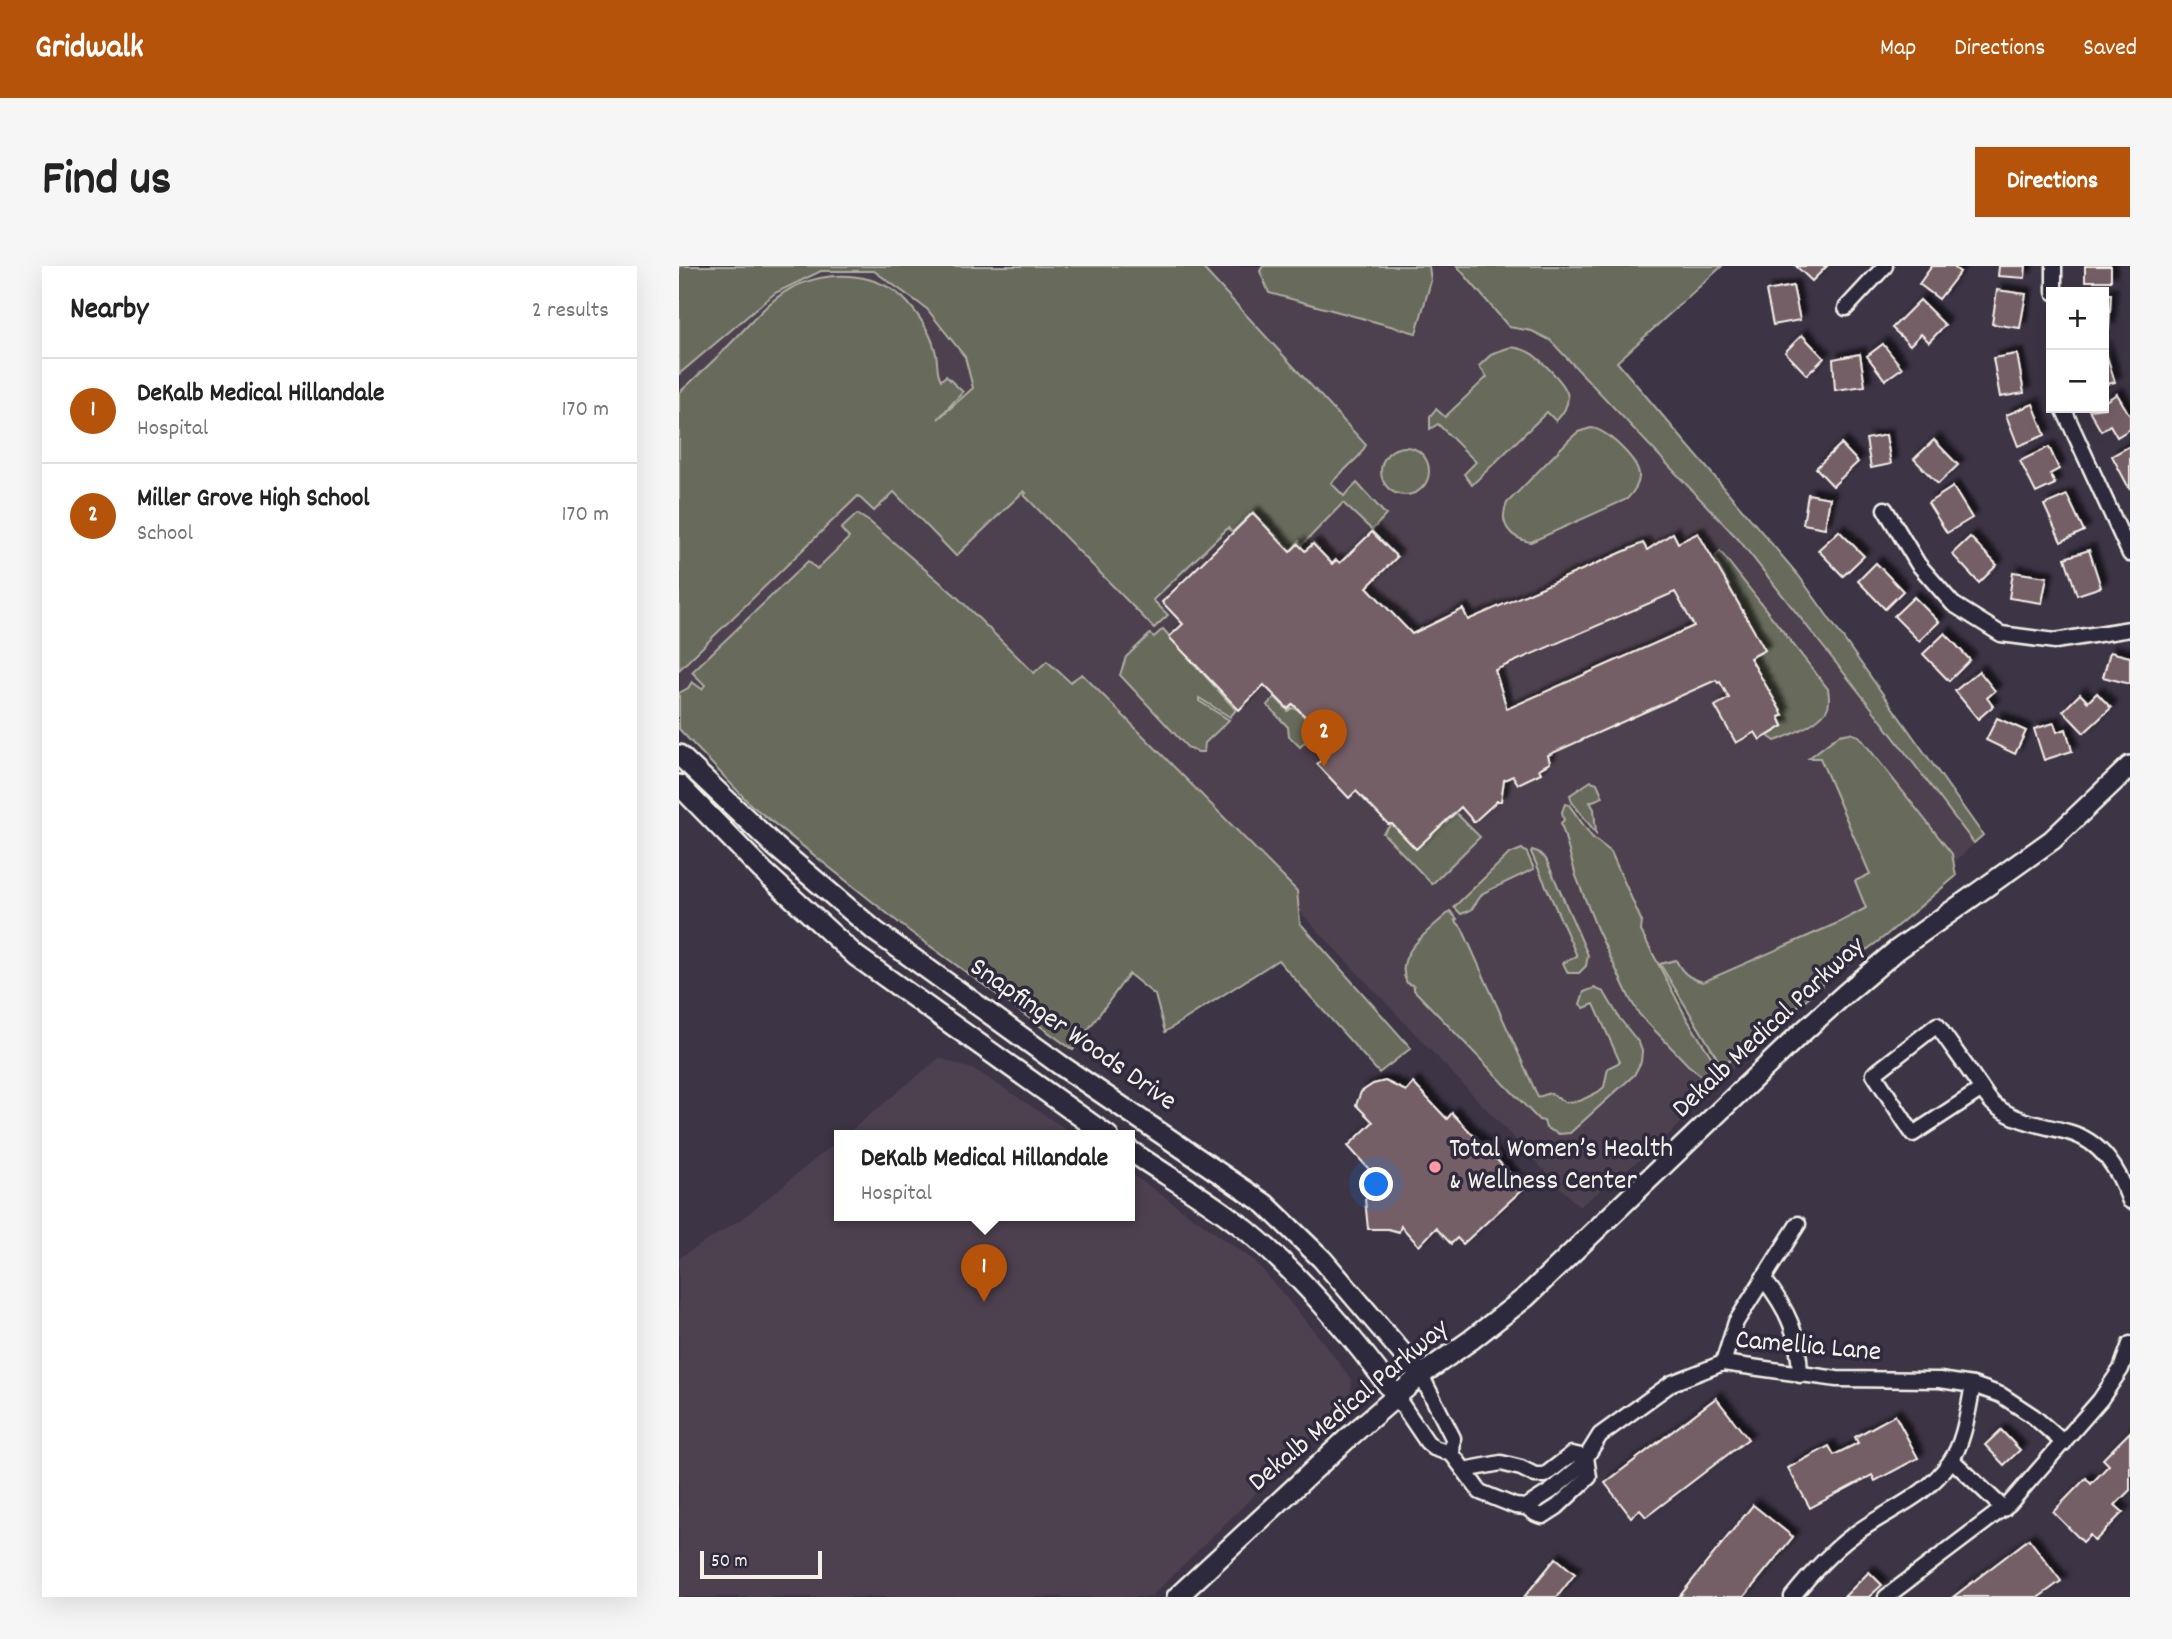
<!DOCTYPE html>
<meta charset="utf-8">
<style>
body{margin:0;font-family:Dekko,sans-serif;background:#f6f6f6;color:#222}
.controls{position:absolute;right:21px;top:21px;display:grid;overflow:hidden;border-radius:0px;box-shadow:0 7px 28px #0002}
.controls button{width:63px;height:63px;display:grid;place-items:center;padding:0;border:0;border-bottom:2px solid #e0e0e0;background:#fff;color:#222;font:35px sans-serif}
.scale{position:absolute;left:21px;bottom:18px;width:122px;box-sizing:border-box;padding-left:7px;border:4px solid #f4f1e8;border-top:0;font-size:19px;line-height:24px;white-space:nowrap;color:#f4f1e8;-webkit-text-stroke:5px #2f2a3d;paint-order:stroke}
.you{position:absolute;left:698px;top:919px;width:24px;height:24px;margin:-18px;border:5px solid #fff;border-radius:50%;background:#1a73e8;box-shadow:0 0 0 10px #1a73e833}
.badge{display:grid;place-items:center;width:46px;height:46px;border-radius:50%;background:#b45309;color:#fff;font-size:23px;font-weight:700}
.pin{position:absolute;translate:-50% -58px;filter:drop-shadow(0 2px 4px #0008)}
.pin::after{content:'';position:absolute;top:37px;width:24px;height:21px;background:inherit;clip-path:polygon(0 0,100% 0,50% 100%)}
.popup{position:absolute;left:155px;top:864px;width:301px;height:91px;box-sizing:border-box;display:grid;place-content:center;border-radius:0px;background:#fff;filter:drop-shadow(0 2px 5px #0005);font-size:23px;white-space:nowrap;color:#767676}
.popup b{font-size:26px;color:#222}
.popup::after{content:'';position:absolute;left:50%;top:100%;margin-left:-14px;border:14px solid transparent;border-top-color:#fff}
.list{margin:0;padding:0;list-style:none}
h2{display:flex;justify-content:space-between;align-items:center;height:91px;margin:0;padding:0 28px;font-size:30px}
h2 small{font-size:23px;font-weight:400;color:#767676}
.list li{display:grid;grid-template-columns:46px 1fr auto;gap:21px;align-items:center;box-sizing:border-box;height:105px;padding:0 28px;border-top:2px solid #e0e0e0}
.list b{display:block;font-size:26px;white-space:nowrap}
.list p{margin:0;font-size:23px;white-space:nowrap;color:#767676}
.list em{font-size:23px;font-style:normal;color:#767676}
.map{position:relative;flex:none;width:1451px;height:1331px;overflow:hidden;border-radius:0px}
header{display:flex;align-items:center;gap:42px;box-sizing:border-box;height:98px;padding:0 35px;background:#b45309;color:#fff}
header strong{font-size:33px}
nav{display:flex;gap:38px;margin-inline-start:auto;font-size:24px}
.intro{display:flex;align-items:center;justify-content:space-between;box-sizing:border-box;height:168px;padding:0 42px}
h1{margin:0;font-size:49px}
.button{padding:18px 32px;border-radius:0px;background:#b45309;color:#fff;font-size:24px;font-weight:700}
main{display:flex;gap:42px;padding:0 42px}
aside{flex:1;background:#fff;border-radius:0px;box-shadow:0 7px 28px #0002}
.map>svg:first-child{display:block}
.built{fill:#4e414f}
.green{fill:#676a5b;stroke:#aeaea2;stroke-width:2}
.building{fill:#755e66;stroke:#f4f1e8;stroke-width:2;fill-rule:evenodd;filter:url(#shadow)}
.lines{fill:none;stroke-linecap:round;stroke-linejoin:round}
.minor-casing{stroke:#f4f1e8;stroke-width:19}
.secondary-casing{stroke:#f4f1e8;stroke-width:24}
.minor{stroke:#2f2a3d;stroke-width:14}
.secondary{stroke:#2f2a3d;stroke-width:19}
.poi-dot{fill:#ff9aa2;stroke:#2f2a3d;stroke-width:2.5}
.labels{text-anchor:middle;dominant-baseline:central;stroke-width:7;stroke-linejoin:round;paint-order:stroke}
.street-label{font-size:28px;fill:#f4f1e8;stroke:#2f2a3d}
.poi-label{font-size:28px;fill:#f4f1e8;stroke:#2f2a3d;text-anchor:start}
</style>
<header>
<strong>Gridwalk</strong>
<nav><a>Map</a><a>Directions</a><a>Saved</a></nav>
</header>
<div class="intro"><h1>Find us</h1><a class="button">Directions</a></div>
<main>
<aside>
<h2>Nearby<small>2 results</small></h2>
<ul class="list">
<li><span class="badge">1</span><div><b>DeKalb Medical Hillandale</b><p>Hospital</p></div><em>170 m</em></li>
<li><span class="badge">2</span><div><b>Miller Grove High School</b><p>School</p></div><em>170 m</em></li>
</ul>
</aside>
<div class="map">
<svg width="1451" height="1331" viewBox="0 0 1451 1331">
<defs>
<filter id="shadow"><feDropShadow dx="6" dy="-6" stdDeviation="2" flood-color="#0009"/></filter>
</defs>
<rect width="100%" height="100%" fill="#3d3445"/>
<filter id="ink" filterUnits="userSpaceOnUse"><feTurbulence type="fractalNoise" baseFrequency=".0143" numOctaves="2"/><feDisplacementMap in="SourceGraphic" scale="14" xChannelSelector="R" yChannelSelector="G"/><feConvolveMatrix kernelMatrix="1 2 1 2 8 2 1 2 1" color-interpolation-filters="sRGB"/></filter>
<g filter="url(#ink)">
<!-- built -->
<g class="built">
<path d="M0 0H848L1120 310 1304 569 1274 598 1247 639 1112 742 981 878 900 941 568 590 550 575 394 784 229 664 72 539 0 463Z"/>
<path d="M260 792 298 805 398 870H165Z"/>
<path d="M160 874V950H450V906L576 995 645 1077 673 1114 671 1129 644 1161 472 1331H0V992L64 952Z"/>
</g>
<!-- green -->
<g class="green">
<path d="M0 0H522L687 179 680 190 652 217 665 230 678 217 707 249 693 264 664 237 623 279 620 275 612 283 574 246 553 266 549 262 474 334 489 349 475 362 345 229 347 227 345 225 277 290 215 226 195 245 179 230 0 404V127C18 110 37 93 54 75 73 56 94 29 119 19 155 4 201 6 229 37 242 52 253 68 257 88 259 97 257 106 262 114L267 110 284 126 259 153 294 122 286 91 248 43 195 5H142L96 27 0 108Z"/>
<path d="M584 0H750L752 15 737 67 590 27 581 5Z"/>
<path d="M778 0H1043L938 96 1120 310 1304 569 1295 577 1191 440 1060 274 871 74 853 65 830 61Z"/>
<path d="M832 81C850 83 857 90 870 103 888 121 898 133 877 155L868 146 793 219 785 208 797 196 759 158 751 163V150L757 143 766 151 808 111 800 100 814 87Z"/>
<path d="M912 162C927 163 958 193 960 208 961 218 954 226 948 233L852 276C831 273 819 257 828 237L892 172 899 166Z"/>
<circle cx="726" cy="205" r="24"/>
<path d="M178 248 191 256 277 330 355 407 368 395 391 416 403 408 618 625 621 657 732 782 700 807 599 694 486 766 476 729 450 708 394 784 229 664 72 539 0 463V427L9 422 13 416 23 423 26 419 13 406 129 295 138 303 170 272 162 263Z"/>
<path d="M1041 285 1149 423C1150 429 1151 435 1149 441 1143 456 1110 470 1096 475L1089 470 1105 460 1101 452 1105 449 1071 392 1084 385 1036 291Z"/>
<path d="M484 363 557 444 551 451 520 432V435L550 454 526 477 525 486H519L508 481 441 409 447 391 471 368 475 371Z"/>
<path d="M596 431 609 445 613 442 618 443 636 462V466L621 481 610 470 609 461 588 439Z"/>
<path d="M1171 467 1180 470 1273 588 1277 610 1205 671 1154 709 1122 738 1078 769 1057 790 1043 800 981 698 997 694C1003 707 1010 712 1024 716L1161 656 1187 642 1176 615 1191 608 1141 492H1130L1160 469Z"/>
<path d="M912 515 918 517 924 531 911 536 915 543 917 567 893 536 891 529Z"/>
<path d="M886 538 890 539 913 571 932 586 963 656 962 665 1008 753 1040 803 1030 812 1024 811 1009 799 960 748 951 733 918 663 897 610 882 557 885 554 883 546Z"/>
<path d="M777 547 801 571 753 618 704 567 713 558 737 582Z"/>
<path d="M843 583 848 587 855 603 804 627 792 644 782 648 775 641 830 588Z"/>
<path d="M853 584 859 586 867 593 909 689 907 700 900 707H889L884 697 898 690 852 586Z"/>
<path d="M771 645 778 653 776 654 783 662 859 831 871 827 886 836 901 835 919 826 925 821 929 802 941 796 915 738 905 742 901 738 905 726 915 722 925 726 941 753 960 777 963 785 962 796 955 809 891 867 880 868 867 862 865 855 860 854 735 724V720L728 717C713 688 751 665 771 645Z"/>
</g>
<!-- building -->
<g class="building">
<path d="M1117 0H1148L1133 15Z"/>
<path d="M1253 0H1273L1281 6 1260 33 1240 18Z"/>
<path d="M1320 0H1347L1346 12 1319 10Z"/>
<rect x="1406" y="0" width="26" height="15"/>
<path d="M1114 20 1121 54 1094 59 1087 25Z"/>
<path d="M1318 24 1347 28 1341 62 1313 58Z"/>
<path d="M1425 28H1432L1430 63 1425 62Z"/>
<path d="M1241 34 1266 59 1250 76 1242 68 1231 79 1213 62Z"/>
<path d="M1123 69 1145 92 1128 109 1106 86Z"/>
<path d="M1204 78 1223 102 1206 114 1188 90Z"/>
<path d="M1425 81 1436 116 1425 119Z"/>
<path d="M1181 88 1186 120 1156 124 1154 93Z"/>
<path d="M1338 88 1345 127 1321 131 1314 92Z"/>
<path d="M1438 128 1451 150V163L1438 171 1431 159 1422 165 1410 144 1425 142V136Z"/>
<path d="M1354 138 1366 169 1339 180 1327 149Z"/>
<path d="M1207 169 1212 198 1192 202 1187 173Z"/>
<path d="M1255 174 1279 199 1259 218 1235 193Z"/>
<path d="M1162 178 1179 196 1154 220 1137 202Z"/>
<path d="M1451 180V224L1433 190Z"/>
<path d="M1370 181 1380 203 1371 208 1376 218 1357 227 1341 195Z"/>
<path d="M1274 221 1293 252 1268 267 1249 237Z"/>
<path d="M1129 228 1151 232 1146 262 1124 258Z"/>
<path d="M1388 229 1405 265 1382 276 1365 239Z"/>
<path d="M574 247 611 286 619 278 626 285 634 278 653 298 657 294 661 297 693 266 718 291 688 321 733 368 784 343 789 354 964 277 968 284 994 267 999 277 1019 267 1086 384 1071 392 1104 449 1100 451 1104 460 1081 474 1076 466 1057 477 1036 440 1050 432 1041 416 1039 417 1037 414 869 489 871 497 860 503 862 507 839 518 834 510 825 514 822 535H818L795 556 782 541 737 583 713 558H709L677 525 670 532 638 498 656 481 614 438 609 443 585 419 560 444 490 371 504 358 483 336ZM996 326 1015 360 828 443 816 404Z"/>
<path d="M1160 265 1185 290 1164 310 1139 284Z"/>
<path d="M1291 271 1318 299 1300 317 1273 288Z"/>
<path d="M1410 284 1422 321 1398 329 1386 292Z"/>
<path d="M1197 297 1224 325 1206 343 1179 315Z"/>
<path d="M1334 306 1368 311 1363 337 1330 332Z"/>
<path d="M1235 331 1260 356 1240 375 1215 350Z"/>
<path d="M1266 367 1291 394 1270 415 1244 388Z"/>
<path d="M1431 386 1451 391V418L1424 411Z"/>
<path d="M1300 405 1316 425 1308 432 1314 440 1299 453 1276 425Z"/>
<path d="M1418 427 1432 442 1405 467 1384 445 1401 428 1409 436Z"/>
<path d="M1318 452 1347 465 1336 488 1307 474Z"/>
<path d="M1375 457 1378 466 1387 463 1393 485 1365 494 1355 463Z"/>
<path d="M706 815 727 825 734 817 768 853 773 847 845 922 784 978 778 972 772 978 757 962 740 980 722 960 720 966 709 963H689L686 933 706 921 669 880 694 856 677 839 682 826 694 818Z"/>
<path d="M1037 1132 1069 1173 967 1251 961 1244 952 1251 926 1217Z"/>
<path d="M1216 1149 1239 1192 1196 1215 1193 1209 1131 1242 1109 1202 1150 1180 1155 1189 1179 1177 1176 1171Z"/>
<path d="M1322 1164 1341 1184 1325 1199 1306 1179Z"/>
<path d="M1451 1166V1224L1436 1239 1444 1246 1416 1275 1411 1269 1404 1276 1374 1246 1407 1212 1412 1218 1430 1199 1424 1193Z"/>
<path d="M1074 1239 1114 1271 1065 1331H1000Z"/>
<path d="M1350 1273 1382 1315 1360 1331H1274Z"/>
<path d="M877 1292 896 1308 878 1331H845Z"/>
<path d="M1190 1306 1203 1319 1190 1331H1165Z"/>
</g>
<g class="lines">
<!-- minor casing -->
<g class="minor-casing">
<g id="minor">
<path d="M1375 26V0"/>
<path d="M1167 42 1206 0"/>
<path d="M1384 142 1451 288"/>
<path d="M1206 243 1239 298 1274 338 1322 368 1376 375 1451 363"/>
<path d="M1303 823 1234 868 1195 808 1258 759C1271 778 1285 797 1298 816 1304 824 1310 836 1318 841 1340 857 1364 859 1389 866 1423 875 1440 905 1451 935"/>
<path d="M1084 1012C1109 1044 1120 1068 1121 1109"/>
<path d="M1044 1097 1057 1056 1119 958"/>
<path d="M742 1109 774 1172 773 1188 785 1204 801 1226 836 1240 847 1241 872 1225 901 1201 921 1169 993 1117 1044 1097 1158 1113 1261 1114 1294 1119 1322 1129 1354 1150 1385 1177"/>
<path d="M717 1130 748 1176 755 1182 773 1188"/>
<path d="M1273 1194 1325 1243"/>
<path d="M785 1204 822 1197 842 1202 856 1209H866L893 1188 907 1191"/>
<path d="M847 1241 857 1248 864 1250 878 1241 910 1211 907 1191"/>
<path d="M1113 1331C1131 1309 1150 1287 1173 1270 1208 1243 1245 1234 1271 1196 1286 1175 1289 1143 1294 1119"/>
<path d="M1207 1331 1330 1238 1421 1134 1442 1103 1451 1078"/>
</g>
</g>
<!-- secondary casing -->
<g class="secondary-casing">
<g id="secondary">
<path d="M0 489 97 581 196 665 380 798 586 938 643 993 742 1109"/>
<path d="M0 519 83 604 177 690 429 870"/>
<path d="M450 884C488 910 530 934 566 963 620 1007 676 1073 717 1130"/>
<path d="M498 1331 669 1172 742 1109 792 1074 847 1031 1117 772 1166 728 1218 684 1373 574 1451 500"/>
</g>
</g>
<!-- minor -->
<use href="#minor" class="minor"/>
<!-- secondary -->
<use href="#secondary" class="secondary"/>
</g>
</g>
<!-- markers -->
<circle class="poi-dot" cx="756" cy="901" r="7"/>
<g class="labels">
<!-- street labels -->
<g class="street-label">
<text transform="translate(1091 763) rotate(-43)">Dekalb Medical Parkway</text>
<text transform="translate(393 770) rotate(35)">Snapfinger Woods Drive</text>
<text transform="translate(1129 1082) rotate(5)">Camellia Lane</text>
<text transform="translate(671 1141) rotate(-40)">Dekalb Medical Parkway</text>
</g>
<!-- poi labels -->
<g class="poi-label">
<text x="770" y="885">Total Women’s Health<tspan x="770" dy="32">&amp; Wellness Center</tspan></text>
</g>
</g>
</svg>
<div class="controls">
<button>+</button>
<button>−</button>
</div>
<div class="scale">50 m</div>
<div class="you"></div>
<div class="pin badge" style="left:305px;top:1036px">1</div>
<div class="popup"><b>DeKalb Medical Hillandale</b>Hospital</div>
<div class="pin badge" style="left:645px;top:501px">2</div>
</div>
</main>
